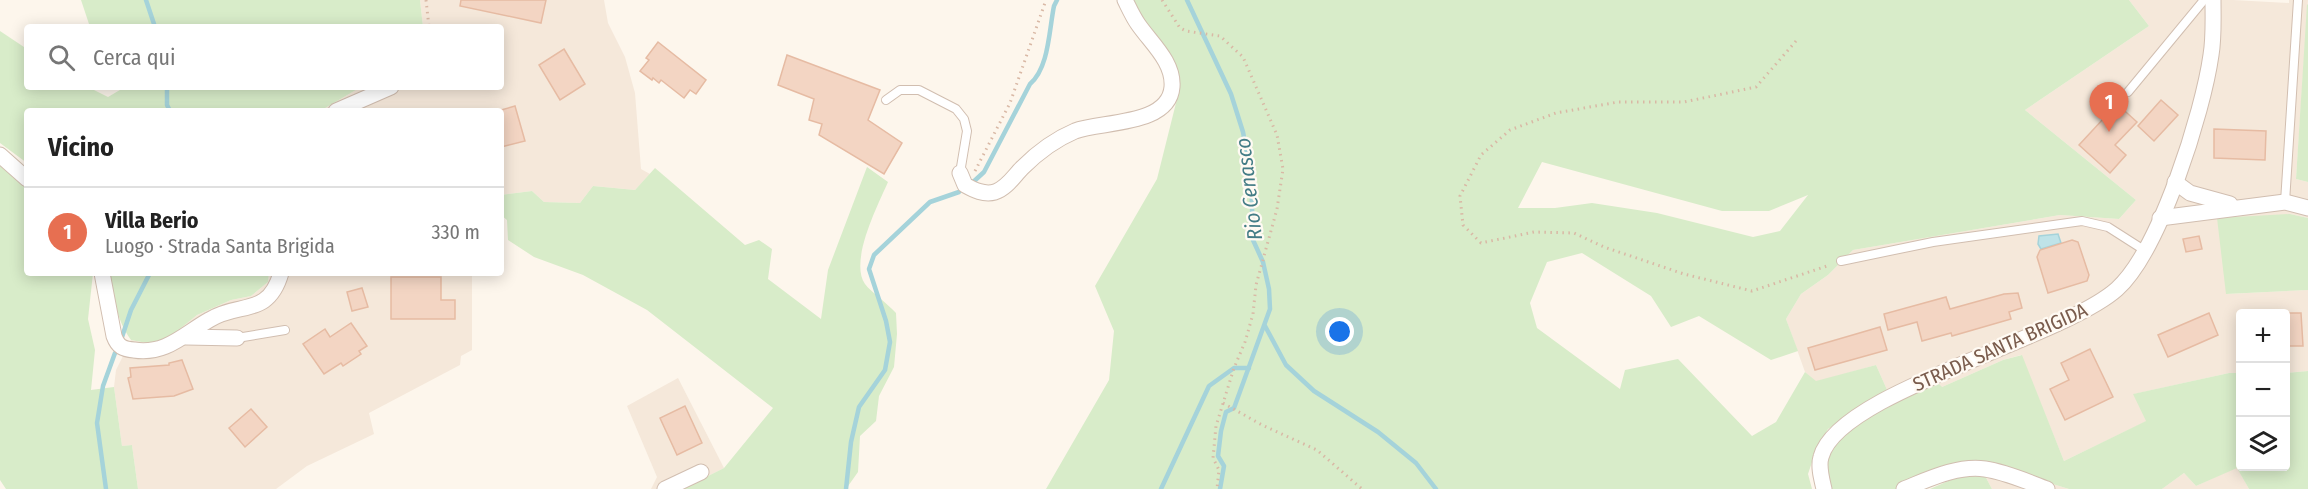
<!DOCTYPE html>
<html lang="it">
<meta charset="utf-8">
<style>
body{margin:0;font-family:"Fira Sans Condensed",sans-serif;background:#f2f2f2;color:#222}
.controls{position:absolute;right:18px;bottom:18px;display:grid;overflow:hidden;border-radius:6px;box-shadow:0 3px 15px #0003}
.controls button{width:54px;height:54px;display:grid;place-items:center;padding:0;border:0;border-bottom:2px solid #e0e0e0;background:#fff;color:#222;font:30px sans-serif}
.you{position:absolute;left:1340px;top:332px;width:21px;height:21px;margin:-15px;border:4px solid #fff;border-radius:50%;background:#1a73e8;box-shadow:0 0 0 9px #1a73e833}
.badge{display:grid;place-items:center;width:39px;height:39px;border-radius:50%;background:#e76f51;color:#fff;font-size:20px;font-weight:700}
.pin{position:absolute;translate:-50% -50px;filter:drop-shadow(0 2px 3px #0008)}
.pin::after{content:'';position:absolute;top:32px;width:21px;height:18px;background:inherit;clip-path:polygon(0 0,100% 0,50% 100%)}
.list{margin:0;padding:0;list-style:none}
h2{display:flex;justify-content:space-between;align-items:center;height:78px;margin:0;padding:0 24px;font-size:26px}
h2 small{font-size:20px;font-weight:400;color:#767676}
.list li{display:grid;grid-template-columns:39px 1fr auto;gap:18px;align-items:center;box-sizing:border-box;height:90px;padding:0 24px;border-top:2px solid #e0e0e0}
.list b{display:block;font-size:22px;white-space:nowrap}
.list p{margin:0;font-size:20px;white-space:nowrap;color:#767676}
.list em{font-size:20px;font-style:normal;color:#767676}
.icon{flex:none;width:33px;height:33px;fill:none;stroke:currentColor;stroke-width:2;stroke-linecap:round;stroke-linejoin:round}
.map{position:relative;flex:none;width:2308px;height:489px;overflow:hidden}
.search{position:absolute;background:#fff;box-shadow:0 3px 15px #0003;left:24px;top:24px;width:480px;height:66px;display:flex;align-items:center;gap:15px;box-sizing:border-box;padding:0 21px;border-radius:6px;color:#767676;font-size:22px}
.panel{position:absolute;background:#fff;box-shadow:0 3px 15px #0003;left:24px;top:108px;width:480px;height:168px;border-radius:6px}
.map>svg:first-child{display:block}
.residential{fill:#f5e8da}
.green{fill:#d8ecc9;fill-rule:evenodd}
.water{fill:#bfe3e8;stroke:#a5d3da;stroke-width:1.5}
.lines{fill:none;stroke-linecap:round;stroke-linejoin:round}
.stream{stroke:#a5d3da;stroke-width:4.5}
.building{fill:#f3d5c3;stroke:#e6bba3;stroke-width:1.5}
.service-casing{stroke:#d1beb0;stroke-width:10}
.minor-casing{stroke:#d1beb0;stroke-width:17}
.path{stroke:#d9b8a5;stroke-width:3;stroke-dasharray:1.5 4.5;stroke-linecap:butt}
.service{stroke:#fff;stroke-width:8}
.minor{stroke:#fff;stroke-width:15}
.labels{text-anchor:middle;dominant-baseline:central;stroke-width:4.5;stroke-linejoin:round;paint-order:stroke}
.street-label{font-size:20px;fill:#7a5c4d;stroke:#fffaf3}
.water-label{font-size:21px;font-style:italic;fill:#437c86;stroke:#fffaf3}
</style>
<div class="map">
<svg width="2308" height="489" viewBox="0 0 2308 489">
<rect width="100%" height="100%" fill="#fdf6ec"/>
<!-- residential -->
<g class="residential">
<path d="M420 0H604L608 23 625 57 635 93 641 169 650 174 635 190 593 186 580 203 544 202 532 191 501 195V111H320L361 87H501V27H423Z"/>
<path d="M2129 0H2233L2289 3V0H2308L2296 179 2308 182V218L2290 214 2227 294 2308 290V371L2286 373V314H2240V373H2229L2134 394 2147 421 2064 461 2021 355 2003 360 1942 387 1888 392 1876 365 1816 382 1805 372 1786 319 1801 294 1828 275 1853 250 2060 215 2119 219 2136 200 2025 110 2149 26Z"/>
<path d="M269 273H472V350L461 356 460 365 369 413 374 434 307 466 276 489H138L132 445 122 446 114 387 116 370 131 340 152 344 170 336 197 315 231 300 251 296 268 282Z"/>
<path d="M678 378 724 468 682 489H651L657 477 627 406Z"/>
<path d="M1986 464 2069 489H1992L1984 474Z"/>
<path d="M2237 467 2249 489H2162L2184 473 2196 486Z"/>
</g>
<!-- green -->
<g class="green">
<path d="M81 0H420L423 27H90Z"/>
<path d="M1129 0H2129L2149 26 2025 110 2136 200 2119 219 2060 215 1853 250 1828 275 1801 294 1786 319 1798 351 1771 360 1699 316 1671 327 1651 296 1582 253 1547 262 1530 303 1537 328 1620 389 1625 370 1678 359 1752 436 1776 422 1805 372 1816 381 1876 365 1888 392 1828 429 1815 453 1808 474 1812 489H1046L1109 380 1114 331 1095 286 1157 179 1178 95 1176 75ZM1542 162 1722 211H1769L1808 195 1780 231 1753 237 1657 213 1592 203 1555 208H1518Z"/>
<path d="M2307 4 2308 5V182L2296 179Z"/>
<path d="M0 31 27 49V87H88L108 97 125 87H361L320 111H27V163L0 143Z"/>
<path d="M0 160 27 184V273H93L88 319 95 350 91 390 114 387 122 446 132 445 138 489H6L0 480Z"/>
<path d="M867 167 888 182C878 205 849 261 865 284 871 292 887 303 896 313L897 334 894 367 879 396 876 421 860 436 858 472 846 489H682L724 468 773 408 647 310 583 275 534 257 508 240 507 220 501 215V195L532 191 544 202 580 203 593 186 635 190 655 168 745 245 759 240 772 249 768 279 821 319 828 270Z"/>
<path d="M2290 214 2308 218V290L2226 294 2217 218Z"/>
<path d="M110 273H269L268 282 251 296 231 300 197 315 171 336 152 344 131 340C116 319 114 298 110 273Z"/>
<path d="M2022 355 2064 461 2146 421 2133 394 2229 373H2240V466H2286V373L2308 371V489H2249L2237 468 2196 486 2184 473 2162 489H2069L1986 464 1901 486 1896 489H1829L1825 460 1840 436 1874 410 1935 380 1942 387 2003 360Z"/>
<path d="M1984 474 1992 489H1930L1955 478Z"/>
</g>
<!-- water -->
<path class="water" d="M2058 234 2061 243 2041 249 2038 244 2039 236Z"/>
<g class="lines">
<!-- stream -->
<g class="stream">
<path d="M146 0 155 27"/>
<path d="M1187 0 1231 94 1243 132 1251 174 1253 240 1263 262 1269 289 1270 309 1234 408 1226 412 1221 431 1218 456 1224 466 1220 489"/>
<path d="M167 87V105L170 111"/>
<path d="M971 184 984 172 1030 84C1049 68 1049 30 1054 6L1057 0"/>
<path d="M1265 326 1286 365 1314 391 1378 432 1416 463 1436 489"/>
<path d="M121 340 131 310 150 273"/>
<path d="M106 489 97 423 103 386 115 353"/>
<path d="M846 489 851 442 859 407 885 370 890 342 886 321 869 269 874 255 930 202 959 192"/>
<path d="M1161 489 1209 386 1234 368H1249"/>
</g>
</g>
<!-- building -->
<g class="building">
<path d="M461 0H546L541 23 460 6Z"/>
<path d="M658 42 706 80 696 94 690 90 684 98 661 80 659 83 653 78 652 80 640 71 649 60 646 58Z"/>
<path d="M564 49 585 84 560 100 539 65Z"/>
<path d="M787 55 880 90 868 120 902 143 884 174 819 135 822 124 809 120 814 99 778 85Z"/>
<path d="M2161 100 2178 115 2154 141 2138 126Z"/>
<path d="M2117 104 2137 122 2115 145 2126 155 2110 173 2079 145Z"/>
<path d="M515 106 525 141 501 147V110Z"/>
<path d="M2214 129 2266 131 2265 160 2214 158Z"/>
<path d="M2199 236 2202 249 2186 252 2183 239Z"/>
<path d="M2072 240 2078 242 2089 275 2087 281 2048 293 2037 257 2040 250Z"/>
<path d="M391 277H441V300H455V319H391Z"/>
<path d="M362 288 368 307 352 311 347 292Z"/>
<path d="M2018 293 2022 308 2009 312 2011 319 1952 336 1951 333 1922 341 1917 322 1888 330 1884 314 1946 297 1950 309 2004 294Z"/>
<path d="M2209 313 2218 335 2168 357 2158 335Z"/>
<path d="M2286 313H2301L2303 346H2286Z"/>
<path d="M351 323 367 346 359 351 361 354 343 366 341 363 324 374 303 344 325 329 330 337Z"/>
<path d="M1880 327 1887 350 1815 370 1808 348Z"/>
<path d="M2090 349 2113 397 2065 420 2050 389 2069 380 2061 363Z"/>
<path d="M182 360 193 389 174 396 133 399 128 378 131 377 130 368 169 365V363Z"/>
<path d="M685 406 702 443 677 455 660 418Z"/>
<path d="M251 409 267 427 245 447 229 428Z"/>
</g>
<g class="lines">
<!-- service casing -->
<g class="service-casing">
<g id="service">
<path d="M2128 92 2204 0"/>
<path d="M886 100 900 90H919L956 109 964 119 967 131 960 173"/>
<path d="M2285 202 2298 0"/>
<path d="M1841 261 1933 242 2082 221 2108 227 2144 250"/>
<path d="M237 338 285 330"/>
</g>
</g>
<!-- minor casing -->
<g class="minor-casing">
<g id="minor">
<path d="M336 111 391 87"/>
<path d="M0 155 27 179"/>
<path d="M960 173 965 185C974 190 984 195 995 192 1007 188 1014 176 1022 168 1036 154 1056 139 1075 131 1101 121 1169 126 1172 87 1174 62 1151 43 1138 24 1133 17 1129 8 1125 0"/>
<path d="M2175 182 2190 193 2230 204"/>
<path d="M2160 218 2285 202 2308 208"/>
<path d="M102 273 114 336C118 347 123 349 134 350 166 355 184 334 209 320 239 301 268 318 281 273"/>
<path d="M186 337 237 338"/>
<path d="M665 489 701 472"/>
<path d="M1824 489C1822 480 1818 467 1821 457 1838 392 2061 339 2117 289 2160 250 2203 112 2211 55 2214 37 2213 18 2213 0"/>
<path d="M1904 489C1929 479 1958 465 1985 469 2006 472 2028 482 2047 489"/>
</g>
</g>
<!-- path -->
<g class="path">
<path d="M426 0 429 27"/>
<path d="M1162 0 1180 28 1186 31 1220 36 1243 57 1277 135 1283 169 1277 209 1256 285 1253 314 1245 342 1234 368 1216 426 1213 458 1219 470 1217 489"/>
<path d="M1796 41 1756 87 1684 102H1618L1556 113 1510 130 1481 155 1460 196 1463 225 1481 243 1534 232 1574 233 1604 247 1684 274 1752 291 1830 265"/>
<path d="M975 171 1010 103 1046 0"/>
<path d="M1223 403 1262 425 1317 450 1362 489"/>
</g>
<!-- service -->
<use href="#service" class="service"/>
<!-- minor -->
<use href="#minor" class="minor"/>
</g>
<g class="labels">
<!-- street labels -->
<g class="street-label">
<text transform="translate(2000 347) rotate(-24)">STRADA SANTA BRIGIDA</text>
</g>
<!-- water labels -->
<g class="water-label">
<text transform="translate(1249 189) rotate(-97)">Rio Cenasco</text>
</g>
</g>
</svg>
<div class="controls">
<button>+</button>
<button>−</button>
<button><svg class="icon" aria-label="layers" viewBox="0 0 24 24"><path d="M12 4l9 5-9 5-9-5zM3 14l9 5 9-5"/></svg></button>
</div>
<div class="you"></div>
<div class="pin badge" style="left:2109px;top:132px">1</div>
<div class="search"><svg class="icon" aria-label="search" viewBox="0 0 24 24"><circle cx="10" cy="10" r="6"/><path d="M15 15l6 6"/></svg>Cerca qui</div>
<section class="panel">
<h2>Vicino<small></small></h2>
<ul class="list">
<li><span class="badge">1</span><div><b>Villa Berio</b><p>Luogo · Strada Santa Brigida</p></div><em>330 m</em></li>
</ul>
</section>
</div>
